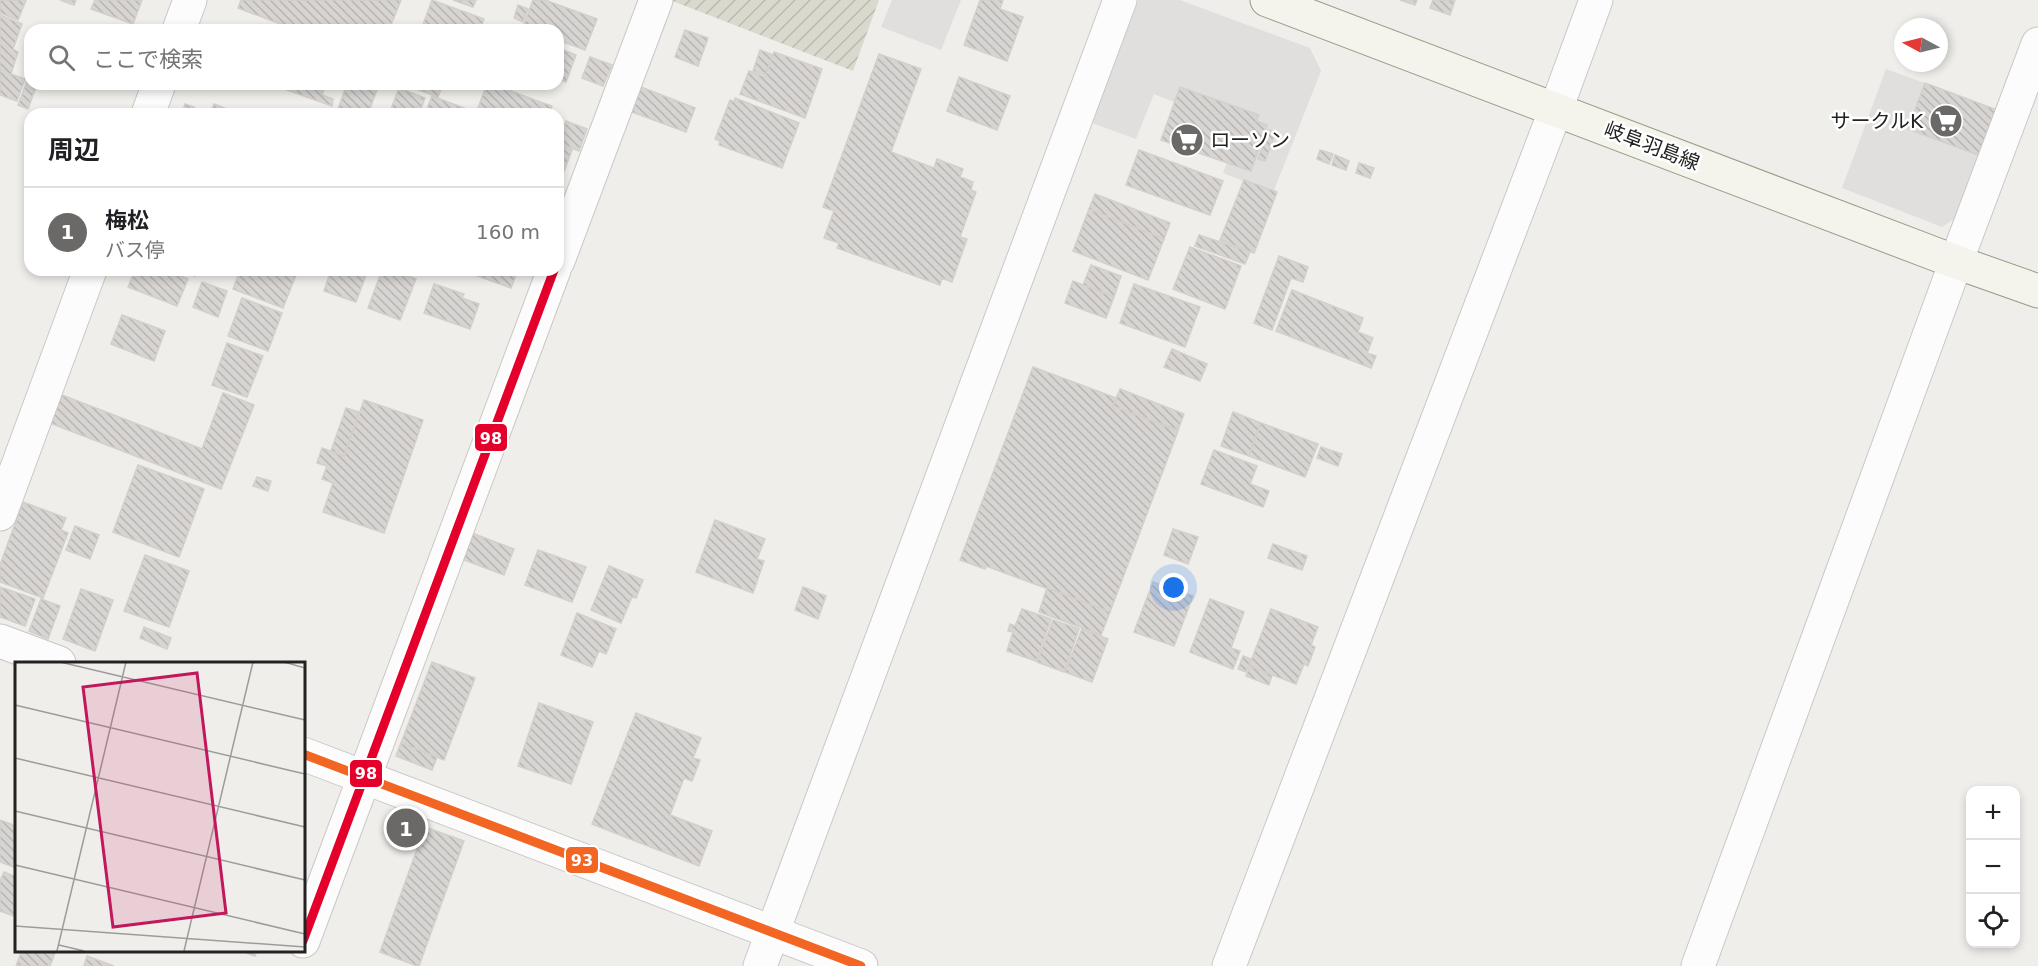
<!DOCTYPE html>
<html lang="ja">
<meta charset="utf-8">
<style>
body{margin:0;font-family:"DejaVu Sans","Noto Sans JP",sans-serif;background:#f2f2f2;color:#202124}
.controls{position:absolute;right:18px;bottom:18px;display:grid;overflow:hidden;border-radius:12px;box-shadow:0 3px 9px #0003}
.controls button{width:54px;height:54px;display:grid;place-items:center;padding:0;border:0;border-bottom:2px solid #e0e0e0;background:#fff;color:#202124;font:30px sans-serif}
.compass{position:absolute;left:1894px;top:18px;width:54px;height:54px;border-radius:50%;background:#fff;box-shadow:0 3px 9px #0003;rotate:277deg}
.you{position:absolute;left:1174px;top:588px;width:21px;height:21px;margin:-15px;border:4px solid #fff;border-radius:50%;background:#1a73e8;box-shadow:0 0 0 9px #1a73e833}
.badge{display:grid;place-items:center;width:39px;height:39px;border-radius:50%;background:#6a6968;color:#fff;font-size:20px;font-weight:700}
.pin{position:absolute;translate:-50% -50%;border:3px solid #fff;box-shadow:0 2px 6px #0006}
.list{margin:0;padding:0;list-style:none}
h2{display:flex;justify-content:space-between;align-items:center;height:78px;margin:0;padding:0 24px;font-size:26px}
h2 small{font-size:20px;font-weight:400;color:#757577}
.list li{display:grid;grid-template-columns:39px 1fr auto;gap:18px;align-items:center;box-sizing:border-box;height:90px;padding:0 24px;border-top:2px solid #e0e0e0}
.list b{display:block;font-size:22px;white-space:nowrap}
.list p{margin:0;font-size:20px;white-space:nowrap;color:#757577}
.list em{font-size:20px;font-style:normal;color:#757577}
.icon{flex:none;width:33px;height:33px;fill:none;stroke:currentColor;stroke-width:2;stroke-linecap:round;stroke-linejoin:round}
.map{position:relative;flex:none;width:2038px;height:966px;overflow:hidden}
.search{position:absolute;background:#fff;box-shadow:0 3px 9px #0003;left:24px;top:24px;width:540px;height:66px;display:flex;align-items:center;gap:15px;box-sizing:border-box;padding:0 21px;border-radius:18px;color:#757577;font-size:22px}
.panel{position:absolute;background:#fff;box-shadow:0 3px 9px #0003;left:24px;top:108px;width:540px;height:168px;border-radius:18px}
.map>svg:first-child{display:block}
.construction{fill:url(#construction-furrows)}
.parking{fill:#e0dfde}
.building{fill:url(#building-back-hatch);stroke:#d3d0cc;stroke-width:1.5}
.lines{fill:none;stroke-linecap:round;stroke-linejoin:round}
.minor-casing{stroke:#c9c8c7;stroke-width:35}
.secondary-casing{stroke:#999a82;stroke-width:35}
.minor{stroke:#fdfcfc;stroke-width:33}
.secondary{stroke:#f4f4ed;stroke-width:33}
.bus-1-casing{stroke:#fff;stroke-width:14}
.bus-2-casing{stroke:#fff;stroke-width:14}
.bus-1{stroke:#f26522;stroke-width:9}
.bus-2{stroke:#e4002b;stroke-width:9}
.labels{text-anchor:middle;dominant-baseline:central;stroke-width:5;stroke-linejoin:round;paint-order:stroke}
.poi-label{font-size:20px;fill:#222;stroke:#fff;text-anchor:end}
.street-label{font-size:20px;fill:#222;stroke:#fff}
.inset-road{fill:none;stroke:#9e9c9b;stroke-width:1.5}
.view{fill:#c2185b;fill-opacity:0.15;stroke:#c2185b;stroke-width:3}
.inset-edge{fill:none;stroke:#222;stroke-width:3}
.line-badge{stroke:#fff;stroke-width:2}
.badge-label{font-size:16px;text-anchor:middle;font-weight:bold;fill:#fff}
</style>
<div class="map">
<svg width="2038" height="966" viewBox="0 0 2038 966">
<defs>
<pattern id="construction-furrows" width="10" height="10" patternUnits="userSpaceOnUse" patternTransform="scale(1.5)"><rect width="10" height="10" fill="#d9d9cd"/><path d="M-1 1l2-2M0 10L10 0M9 11l2-2" fill="none" stroke="#babab0"/></pattern>
<pattern id="building-back-hatch" width="6" height="6" patternUnits="userSpaceOnUse" patternTransform="scale(1.5)"><rect width="6" height="6" fill="#d7d4d2"/><path d="M-1 5l2 2M0 0l6 6M5-1l2 2" fill="none" stroke="#b8b6b4"/></pattern>
</defs>
<rect width="100%" height="100%" fill="#f0eeeb"/>
<!-- construction -->
<path class="construction" d="M670 0H879L853 71Z"/>
<!-- parking -->
<g class="parking">
<path d="M892 0H961L941 50 881 27Z"/>
<path d="M1138 0H1180L1310 48 1321 71 1273 193 1223 173 1240 128 1154 94 1136 139 1092 123Z"/>
<path d="M1886 69 1925 83 1908 129 1981 156 1959 216 1942 227 1842 188Z"/>
</g>
<!-- building -->
<g class="building">
<path d="M0 0H26L18 20 0 13Z"/>
<path d="M60 0H76L74 5Z"/>
<path d="M95 0H142L133 24 91 9Z"/>
<path d="M241 0H401L389 30H296L238 8Z"/>
<path d="M432 0 484 19 480 30H421Z"/>
<path d="M453 0H476L473 7Z"/>
<path d="M533 0H545L597 19 585 50 558 40V30H532L523 27Z"/>
<path d="M980 0H1003L1000 9 1023 17 1007 61 964 45Z"/>
<path d="M1400 0H1417L1415 5Z"/>
<path d="M1433 0H1455L1450 15 1430 8Z"/>
<path d="M518 5 528 9 523 22 514 18Z"/>
<path d="M0 15 22 24 13 49 18 52 11 74 25 79 17 101 0 95Z"/>
<path d="M685 30 708 38 698 66 675 57Z"/>
<path d="M558 48 576 55 566 82 558 79Z"/>
<path d="M760 50 773 55 766 75 753 71Z"/>
<path d="M774 52 822 69 805 118 740 94 749 71 765 77Z"/>
<path d="M879 54 921 69 891 152 934 168 937 159 963 169 960 177 973 182 971 190 976 192 960 237 967 239 952 282 942 278 940 285 837 248 839 243 824 238 834 211 823 207Z"/>
<path d="M590 57 612 65 603 86 582 78Z"/>
<path d="M30 73V84H37L28 109 18 105Z"/>
<path d="M959 77 1010 96 997 130 947 111Z"/>
<path d="M1925 83 1997 110 1981 156 1908 129Z"/>
<path d="M270 84H326L322 95 333 99 332 106Z"/>
<path d="M347 84H379L368 114H350L338 109Z"/>
<path d="M403 84H443L438 97Z"/>
<path d="M487 84H493L540 102 535 114 476 113Z"/>
<path d="M641 87 695 108 686 132 632 112Z"/>
<path d="M1180 87 1259 115 1256 121 1267 125 1251 171 1161 140Z"/>
<path d="M399 88 425 98 419 114H405L391 109Z"/>
<path d="M432 96 480 114H425Z"/>
<path d="M735 98 799 123 782 168 719 145 720 141 715 139 730 100 734 102Z"/>
<path d="M540 102 552 106 550 114H535Z"/>
<path d="M185 104 194 107 192 114H182Z"/>
<path d="M214 104 240 114H210Z"/>
<path d="M566 121 587 129 579 151 558 143Z"/>
<path d="M1268 130 1276 132 1265 161 1258 159Z"/>
<path d="M558 145 572 150 563 174 558 172Z"/>
<path d="M1139 150 1223 181 1210 215 1126 185Z"/>
<path d="M1320 150 1333 154 1329 164 1317 159Z"/>
<path d="M1335 155 1349 161 1346 170 1332 165Z"/>
<path d="M1359 163 1374 168 1370 178 1356 173Z"/>
<path d="M1244 180 1277 192 1254 253 1220 240Z"/>
<path d="M1095 194 1170 223 1164 239 1089 209Z"/>
<path d="M1089 209 1164 239 1148 280 1073 251Z"/>
<path d="M1199 235 1250 252 1245 264 1195 246Z"/>
<path d="M1190 247 1241 266 1225 309 1173 289Z"/>
<path d="M1279 256 1308 267 1303 282 1291 278 1272 330 1254 323Z"/>
<path d="M1091 265 1121 276 1114 297 1083 285Z"/>
<path d="M135 270H166L188 279 177 306 128 287Z"/>
<path d="M178 270H198L195 276Z"/>
<path d="M240 270H298L283 308 233 289Z"/>
<path d="M331 270 364 271 363 274 366 275 356 302 324 291Z"/>
<path d="M382 270H393L416 279 400 320 368 308Z"/>
<path d="M461 270H518L511 288Z"/>
<path d="M1073 281 1114 297 1106 318 1065 303Z"/>
<path d="M202 282 227 291 218 317 193 307Z"/>
<path d="M434 284 464 294 462 298 479 304 470 329 424 313Z"/>
<path d="M1134 284 1200 307 1185 347 1120 323Z"/>
<path d="M1292 290 1363 318 1358 332 1373 338 1367 353 1376 356 1371 368 1276 331Z"/>
<path d="M242 298 282 313 268 351 228 336Z"/>
<path d="M122 315 165 331 154 361 111 344Z"/>
<path d="M227 343 263 356 247 397 212 385Z"/>
<path d="M1172 349 1207 364 1200 381 1164 367Z"/>
<path d="M1033 367 1116 398 1113 406 1178 431 1110 612 986 566 985 569 960 560Z"/>
<path d="M1120 389 1184 414 1178 430 1113 406Z"/>
<path d="M223 393 254 405 221 489 50 423 62 395 202 449Z"/>
<path d="M364 400 423 420 384 533 323 512 333 483 322 479 327 466 317 463 322 448 344 456Z"/>
<path d="M346 408 359 412 344 456 331 451Z"/>
<path d="M1233 412 1261 423 1249 456 1221 446Z"/>
<path d="M1261 423 1318 444 1305 477 1249 456Z"/>
<path d="M1321 447 1342 454 1338 466 1317 458Z"/>
<path d="M1214 450 1257 466 1250 484 1269 491 1263 507 1201 484Z"/>
<path d="M138 465 204 489 179 557 113 532Z"/>
<path d="M257 477 271 481 268 491 253 486Z"/>
<path d="M23 502 66 518 61 530 68 533 43 598 0 582V565Z"/>
<path d="M715 520 765 539 757 559 764 561 753 593 696 572Z"/>
<path d="M75 526 99 535 90 559 66 550Z"/>
<path d="M1173 529 1198 537 1188 564 1164 555Z"/>
<path d="M472 533 514 549 504 575 462 559Z"/>
<path d="M1273 544 1307 556 1302 570 1268 558Z"/>
<path d="M538 550 586 567 572 602 525 585Z"/>
<path d="M145 555 189 571 169 627 124 611Z"/>
<path d="M609 566 643 580 636 598 632 597 621 623 591 610Z"/>
<path d="M1153 582 1193 596 1174 646 1134 632Z"/>
<path d="M0 587 35 599 25 626 0 617Z"/>
<path d="M803 587 826 596 818 619 795 610Z"/>
<path d="M1047 588 1110 612 1101 635 1039 612Z"/>
<path d="M81 589 113 600 95 651 63 639Z"/>
<path d="M41 599 60 606 48 639 29 631Z"/>
<path d="M1210 599 1244 612 1231 648 1240 651 1233 669 1190 652Z"/>
<path d="M1022 609 1051 619 1036 661 1007 651 1013 632 1008 631 1010 624 1015 626Z"/>
<path d="M1271 609 1318 627 1311 645 1315 647 1308 666 1304 664 1296 684 1249 666Z"/>
<path d="M577 613 616 629 606 654 599 651 592 667 561 655Z"/>
<path d="M1053 620 1079 629 1064 672 1037 662Z"/>
<path d="M144 627 171 638 167 649 140 638Z"/>
<path d="M1082 629 1108 639 1092 682 1065 672Z"/>
<path d="M1243 656 1251 659 1246 672 1238 669Z"/>
<path d="M432 662 475 678 444 760 401 743Z"/>
<path d="M1250 666 1272 675 1269 685 1246 676Z"/>
<path d="M539 703 593 722 571 784 518 766Z"/>
<path d="M636 713 701 738 693 758 700 760 692 781 684 778 670 815 712 831 699 866 592 824Z"/>
<path d="M401 743 437 757 432 770 396 756Z"/>
<path d="M0 820 16 826V868L0 862Z"/>
<path d="M425 827 464 841 419 966H417L380 952Z"/>
<path d="M4 872 16 877V917L0 911V881Z"/>
<path d="M22 950H56L50 966H16Z"/>
<path d="M237 950H257L255 956Z"/>
<path d="M87 956 114 966H84Z"/>
</g>
<g class="lines">
<!-- minor casing -->
<g class="minor-casing">
<g id="minor">
<path d="M179 30 190 0"/>
<path d="M148 114 159 84"/>
<path d="M558 261 656 0"/>
<path d="M0 514 90 270"/>
<path d="M0 641 59 663"/>
<path d="M303 754 861 966"/>
<path d="M303 941 554 270"/>
<path d="M760 966 1120 0"/>
<path d="M1229 966 1556 109 1596 0"/>
<path d="M1698 966 1956 262 2038 44"/>
</g>
</g>
<!-- secondary casing -->
<g class="secondary-casing">
<path id="secondary" d="M1267 0 1956 262 2038 291"/>
</g>
<!-- minor -->
<use href="#minor" class="minor"/>
<!-- secondary -->
<use href="#secondary" class="secondary"/>
<!-- bus-1 casing -->
<g class="bus-1-casing">
<path id="bus-1" d="M303 754 861 966"/>
</g>
<!-- bus-2 casing -->
<g class="bus-2-casing">
<path id="bus-2" d="M303 941 554 270"/>
</g>
<!-- bus-1 -->
<use href="#bus-1" class="bus-1"/>
<!-- bus-2 -->
<use href="#bus-2" class="bus-2"/>
</g>
<!-- icons -->
<defs>
<g id="supermarket-disc" transform="scale(1.725)"><circle r="9.5" fill="#6a6968" stroke="#fff"/><path d="M-6-5.5h2.5l.6 2H6L4.5 2H-2.5L-4.4-4H-6ZM-1.5 3.2a1.3 1.3 0 1 0 .1 0ZM3 3.2a1.3 1.3 0 1 0 .1 0Z" fill="#fff"/></g>
</defs>
<g fill-rule="evenodd">
<use href="#supermarket-disc" x="1946" y="121"/>
<use href="#supermarket-disc" x="1187" y="140"/>
</g>
<g class="labels">
<!-- poi labels -->
<g class="poi-label">
<text x="1923" y="121">サークルK</text>
<text x="1210" y="140" text-anchor="start">ローソン</text>
</g>
<!-- street labels -->
<g class="street-label">
<text transform="translate(1652 146) rotate(21)">岐阜羽島線</text>
</g>
</g>
<!-- overview -->
<g transform="translate(15 662)">
<rect width="290" height="290" fill="#f0eeeb"/>
<path class="inset-road" d="M45 0 290 58M269 0 290 6M0 43 290 112M0 96 290 165M0 149 290 218M0 203 290 272M0 264 290 285M44 283 69 289M42 289 111 0M169 289 238 0"/>
<path class="view" d="M182 11 211 251 98 265 68 25Z"/>
<rect width="290" height="290" class="inset-edge"/>
</g>
<g class="line-badge">
<rect x="474" y="423" width="34" height="29" rx="6" fill="#e4002b"/>
<rect x="349" y="759" width="34" height="29" rx="6" fill="#e4002b"/>
<rect x="565" y="846" width="34" height="28" rx="6" fill="#f26522"/>
</g>
<g class="badge-label">
<text x="491" y="444">98</text>
<text x="366" y="779">98</text>
<text x="582" y="866">93</text>
</g>
</svg>
<div class="controls">
<button>+</button>
<button>−</button>
<button><svg class="icon" aria-label="locate" viewBox="0 0 24 24"><circle cx="12" cy="12" r="6"/><path d="M12 2v4M12 18v4M2 12h4M18 12h4"/></svg></button>
</div>
<svg class="compass" viewBox="-18 -18 36 36"><path d="M0-13l5 13h-10z" fill="#e53935"/><path d="M0 13l5-13h-10z" fill="#757577"/></svg>
<div class="you"></div>
<div class="pin badge" style="left:406px;top:828px">1</div>
<div class="search"><svg class="icon" aria-label="search" viewBox="0 0 24 24"><circle cx="10" cy="10" r="6"/><path d="M15 15l6 6"/></svg>ここで検索</div>
<section class="panel">
<h2>周辺<small></small></h2>
<ul class="list">
<li><span class="badge">1</span><div><b>梅松</b><p>バス停</p></div><em>160 m</em></li>
</ul>
</section>
</div>
